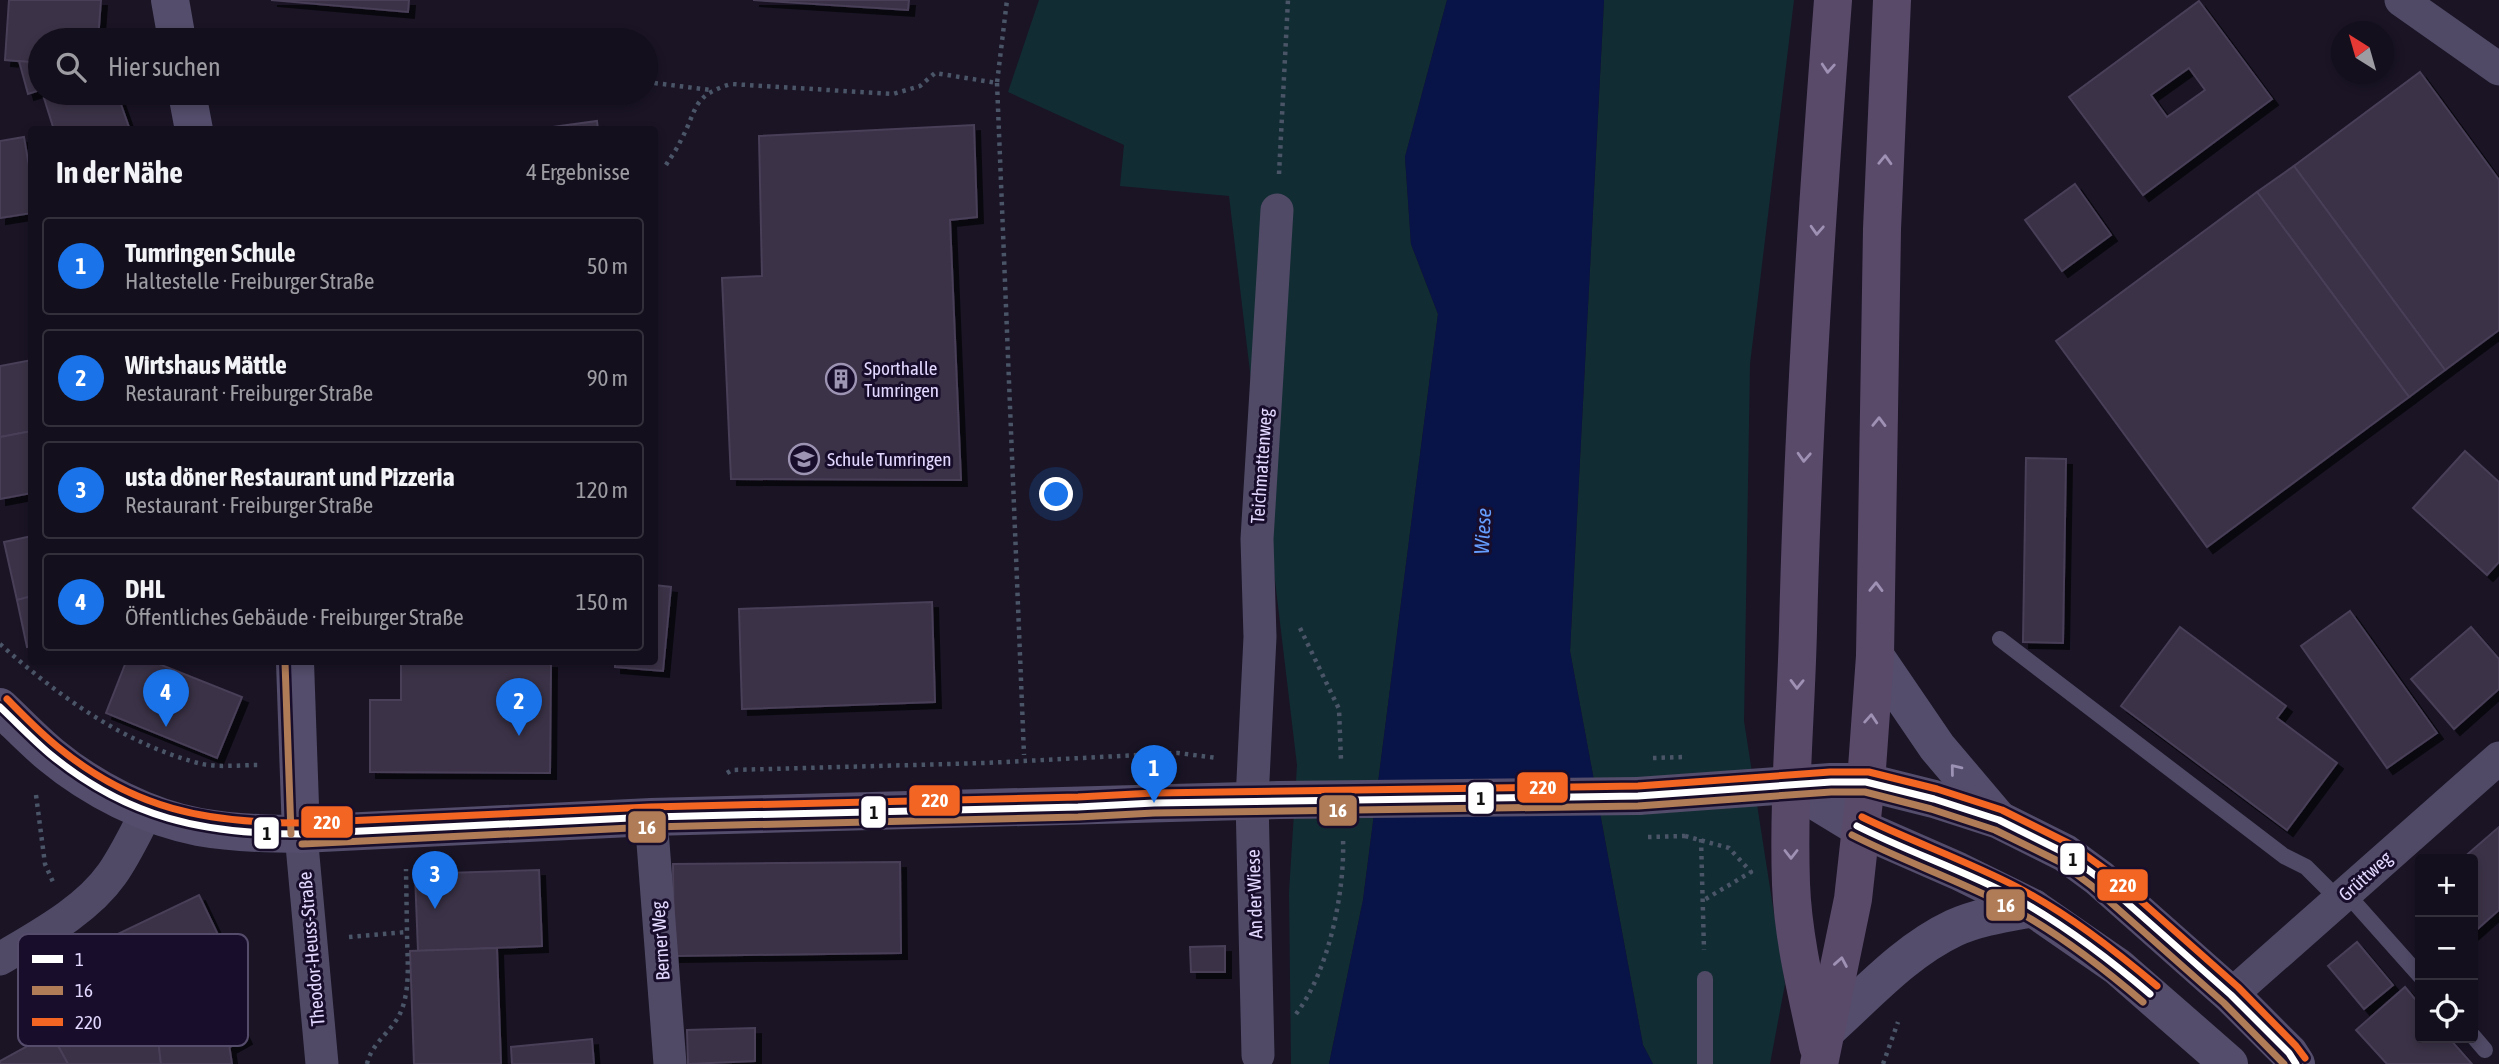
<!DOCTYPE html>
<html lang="de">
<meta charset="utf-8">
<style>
body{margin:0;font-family:"Asap Condensed",sans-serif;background:#211d29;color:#f1f3f6}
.controls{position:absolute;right:21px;bottom:21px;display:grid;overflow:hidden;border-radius:7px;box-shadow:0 4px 10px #0003}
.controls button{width:63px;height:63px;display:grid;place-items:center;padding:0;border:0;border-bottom:2px solid #332f3b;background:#140f1c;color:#f1f3f6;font:35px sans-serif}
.compass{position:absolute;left:2331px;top:21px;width:63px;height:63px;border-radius:50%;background:#140f1c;box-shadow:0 4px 10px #0003;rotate:323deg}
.you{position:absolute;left:1057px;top:495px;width:24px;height:24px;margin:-18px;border:5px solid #fff;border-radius:50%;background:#1a73e8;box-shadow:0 0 0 10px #1a73e833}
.badge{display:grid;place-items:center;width:46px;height:46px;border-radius:50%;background:#1a73e8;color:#fff;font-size:23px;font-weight:700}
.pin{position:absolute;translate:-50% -58px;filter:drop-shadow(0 2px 4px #0008)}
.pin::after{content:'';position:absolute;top:37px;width:24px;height:21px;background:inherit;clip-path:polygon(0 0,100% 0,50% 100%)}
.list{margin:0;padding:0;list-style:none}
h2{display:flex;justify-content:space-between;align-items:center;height:91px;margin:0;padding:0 28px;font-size:30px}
h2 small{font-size:23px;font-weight:400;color:#9d9ca3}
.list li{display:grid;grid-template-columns:46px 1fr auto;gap:21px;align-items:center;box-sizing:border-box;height:98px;margin:0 14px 14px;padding:0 14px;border:2px solid #332f3b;border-radius:7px}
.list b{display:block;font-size:26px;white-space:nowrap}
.list p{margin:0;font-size:23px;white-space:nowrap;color:#9d9ca3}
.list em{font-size:23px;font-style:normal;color:#9d9ca3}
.icon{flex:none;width:38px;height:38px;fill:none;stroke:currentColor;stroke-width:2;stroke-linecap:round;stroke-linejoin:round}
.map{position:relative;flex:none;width:2499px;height:1064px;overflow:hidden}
.search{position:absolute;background:#140f1c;box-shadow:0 4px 10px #0003;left:28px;top:28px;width:630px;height:77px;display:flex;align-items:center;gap:18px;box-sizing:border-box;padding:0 24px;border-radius:38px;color:#9d9ca3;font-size:26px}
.panel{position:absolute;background:#140f1c;box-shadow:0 4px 10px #0003;left:28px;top:126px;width:630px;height:539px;border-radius:7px}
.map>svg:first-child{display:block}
.green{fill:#122c33}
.water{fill:#081448}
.building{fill:#3a3246;stroke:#483f58;stroke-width:2;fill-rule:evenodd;filter:url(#shadow)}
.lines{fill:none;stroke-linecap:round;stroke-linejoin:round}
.path{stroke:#4a5568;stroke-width:4.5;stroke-dasharray:3.5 5;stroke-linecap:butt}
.lane{stroke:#504a66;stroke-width:16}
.street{stroke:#504a66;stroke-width:33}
.secondary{stroke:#544d6b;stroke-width:38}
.primary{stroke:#5a4a6a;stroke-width:38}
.path-bridge{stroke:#4a5568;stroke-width:4.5;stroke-dasharray:3.5 5;stroke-linecap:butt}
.secondary-bridge{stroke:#544d6b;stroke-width:38}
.bus-1-casing{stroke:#180e2b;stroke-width:12}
.bus-2-casing{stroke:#180e2b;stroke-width:12}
.bus-3-casing{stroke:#180e2b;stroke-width:12}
.bus-1{stroke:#fff;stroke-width:7}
.bus-2{stroke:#b07c57;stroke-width:7}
.bus-3{stroke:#f26522;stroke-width:7}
.oneway{stroke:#9e91b4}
.oneway2{stroke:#9c92b5}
.labels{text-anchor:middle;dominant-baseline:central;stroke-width:6;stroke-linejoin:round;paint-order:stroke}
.poi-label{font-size:19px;fill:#e3d8ff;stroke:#180e2b;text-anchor:start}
.street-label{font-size:19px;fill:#e3d8ff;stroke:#180e2b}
.water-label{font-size:21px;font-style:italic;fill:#669eff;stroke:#180e2b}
.key{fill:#180e2b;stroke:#554b6b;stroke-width:2}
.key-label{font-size:19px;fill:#e3d8ff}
.line-badge{stroke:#180e2b;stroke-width:2.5}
.badge-label{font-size:19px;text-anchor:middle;font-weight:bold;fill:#fff}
.pale-badge-label{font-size:19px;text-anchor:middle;font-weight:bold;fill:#111}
</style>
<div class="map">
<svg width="2499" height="1064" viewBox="0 0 2499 1064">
<defs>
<filter id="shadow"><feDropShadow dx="6" dy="6" stdDeviation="0" flood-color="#0009"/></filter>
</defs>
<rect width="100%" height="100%" fill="#1a1425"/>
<!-- green -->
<g class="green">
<path d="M1039 0H1447L1405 157 1411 244 1438 314 1363 900 1329 1064H1291L1289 892 1297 765 1229 196 1120 186 1124 145 1008 92Z"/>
<path d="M1604 0H1794L1750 364 1744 721 1785 984 1770 1064H1653L1643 1045 1570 651Z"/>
</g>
<!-- water -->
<path class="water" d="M1447 0H1604L1570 651 1643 1045 1653 1064H1329L1363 900 1438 314 1411 244 1405 157Z"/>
<!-- building -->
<g class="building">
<path d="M9 0H101L98 40H40V63L5 60Z"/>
<path d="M271 0H409L408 12Z"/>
<path d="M753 0H909L908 10Z"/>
<path d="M2199 1 2272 99 2143 195 2069 97ZM2189 68 2205 90 2167 117 2151 95Z"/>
<path d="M19 61 40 63V90L28 94Z"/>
<path d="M2420 72 2499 180V330L2445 370 2294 166Z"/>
<path d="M58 93H117L130 130H54L44 98Z"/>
<path d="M597 121 598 130H531Z"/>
<path d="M974 125 977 217 950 220 961 480 731 479 722 278 762 276 759 136Z"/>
<path d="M24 137 32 184V213L0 218V141Z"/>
<path d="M2294 166 2445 370 2409 397 2257 192Z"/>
<path d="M2075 184 2111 235 2062 271 2025 220Z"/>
<path d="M2257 192 2409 397 2207 547 2056 341Z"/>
<path d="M32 360V431L0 437V366Z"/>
<path d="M32 431V493L0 499V437Z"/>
<path d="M2465 451 2499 482V562L2487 575 2413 508Z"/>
<path d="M2026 458 2066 459 2063 643 2023 642Z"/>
<path d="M32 536V596L17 600 4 542Z"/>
<path d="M654 585 671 587 663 671 615 667V662H654Z"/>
<path d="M32 596V646L27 647 17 600Z"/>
<path d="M932 602 935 702 742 709 739 609Z"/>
<path d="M2350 611 2437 733 2387 768 2301 646Z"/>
<path d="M2180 627 2286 706 2277 718 2337 763 2287 830 2121 706Z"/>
<path d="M2471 627 2499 659V689L2454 729 2411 679Z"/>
<path d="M126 662H154L242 697 217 758 106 713Z"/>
<path d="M401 662H551L550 773 370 772V700H401Z"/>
<path d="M2499 827V910L2473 933V859H2462Z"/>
<path d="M900 862 901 953 674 956 673 864Z"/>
<path d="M539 870 542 946 418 951 415 874Z"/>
<path d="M199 895 233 966 107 1022 74 955Z"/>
<path d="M2357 942 2393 985 2364 1009 2328 966Z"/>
<path d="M1225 946V972H1191L1190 947Z"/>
<path d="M497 948 501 1064H414L410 951Z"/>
<path d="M82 973 107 1022 215 974 246 1038 230 1047 227 1031 158 1039 161 1064H68L51 1033 81 1018 62 983Z"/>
<path d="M2405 987 2420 1005V1038H2449L2472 1064H2387L2356 1030Z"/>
<path d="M755 1028V1061L688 1064 687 1030Z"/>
<path d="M227 1031 232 1064H161L158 1039Z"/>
<path d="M51 1033 68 1064H0V1061Z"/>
<path d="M592 1039 594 1064H512L511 1047Z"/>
</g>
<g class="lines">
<!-- path -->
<g class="path">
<path d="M646 82 711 90"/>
<path d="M997 83 1024 755"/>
<path d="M666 165C671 157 677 149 681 140 698 109 691 96 731 84L893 94 920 86 935 73 997 83 1007 0"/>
<path d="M1279 174 1288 0"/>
<path d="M1300 628 1339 709 1341 760"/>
<path d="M0 644C57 695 123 743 198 763 216 768 239 765 258 765"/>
<path d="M727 773 732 770 985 763 1178 753 1217 758"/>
<path d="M36 795 45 864 53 882"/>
<path d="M1685 836 1729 848 1751 872 1704 900"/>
<path d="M1701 839 1704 950"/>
<path d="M349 937 407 932 406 869"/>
<path d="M1296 1014C1329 971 1345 891 1343 839"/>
<path d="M367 1064C371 1045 387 1035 397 1019 412 995 407 959 407 932"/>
<path d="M1883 1064 1898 1022"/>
</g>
<!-- lane -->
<g class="lane">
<path d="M2000 639 2284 856 2306 867 2339 900"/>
<path d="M2346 893 2420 976"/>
<path d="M2473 1036 2485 1050"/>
<path d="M1705 1064V979"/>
</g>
<!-- street -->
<g class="street">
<path d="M2401 0 2499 69"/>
<path d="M651 817 670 1064"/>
<path d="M301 834 322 1064"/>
<path d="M0 959C38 936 86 911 112 874 126 854 136 832 147 811"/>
<path d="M2231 995 2499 758"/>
<path d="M1258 1055 1252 800 1260 637 1257 539 1277 210"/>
</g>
<!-- secondary -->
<g class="secondary">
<path d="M170 0 177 40"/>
<path d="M187 93 194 130"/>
<path d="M1875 656 1937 747 1998 819"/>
<path d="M295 662 301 834"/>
<path d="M0 707C17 723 33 740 51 755 92 789 147 817 199 827 233 833 267 834 301 834L651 817 1280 800"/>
<path d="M1791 786 1860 828 1958 871 2033 908 2118 967 2229 1064"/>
<path d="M1638 796 1831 782H1866L1934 799 1999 820 2065 853 2099 878 2231 995 2289 1053 2296 1064"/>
<path d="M1828 1029C1867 994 1905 951 1954 928 1978 917 2006 913 2033 908"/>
</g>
<!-- primary -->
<g class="primary">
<path d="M1818 1046C1807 994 1793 938 1791 884 1788 799 1796 714 1798 630 1803 420 1817 210 1833 0"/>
<path d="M1819 1064 1853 899 1866 782 1875 656 1882 229 1892 0"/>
</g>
<!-- path-bridge -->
<g class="path-bridge">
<path d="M1653 758 1683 757"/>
<path d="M1648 837 1685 836"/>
</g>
<!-- secondary-bridge -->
<path class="secondary-bridge" d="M1280 800 1638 796"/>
<!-- bus-1 casing -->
<g class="bus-1-casing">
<g id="bus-1">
<path d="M0 707C17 723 33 740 51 755 128 818 203 834 301 834L651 817 1078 807 1154 803 1638 796 1831 782H1866L1934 799 1999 820 2065 853 2099 878 2231 995 2289 1053 2296 1064"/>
<path d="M1857 826C1908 852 1963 870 2014 897 2063 924 2108 958 2150 994"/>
</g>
</g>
<!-- bus-2 casing -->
<g class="bus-2-casing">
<g id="bus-2">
<path d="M285 662 291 834"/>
<path d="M1852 835C1903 861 1958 880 2008 906 2057 932 2101 966 2143 1002"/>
<path d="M302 844 651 827 1078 817 1154 813 1638 806 1831 792H1865L1931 809 1995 830 2060 862 2092 886 2224 1003 2284 1064"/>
</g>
</g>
<!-- bus-3 casing -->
<g class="bus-3-casing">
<g id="bus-3">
<path d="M7 699C24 716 40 733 59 748 134 809 206 823 301 823L650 807 1078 797 1154 793 1638 786 1830 772H1869L1937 789 2002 810 2070 844 2106 870 2238 987 2296 1046 2305 1058"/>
<path d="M1862 817C1913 842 1967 861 2017 887 2068 914 2113 949 2157 986"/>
</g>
</g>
<!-- bus-1 -->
<use href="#bus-1" class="bus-1"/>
<!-- bus-2 -->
<use href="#bus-2" class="bus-2"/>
<!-- bus-3 -->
<use href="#bus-3" class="bus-3"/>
</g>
<!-- one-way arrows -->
<defs><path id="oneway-chevron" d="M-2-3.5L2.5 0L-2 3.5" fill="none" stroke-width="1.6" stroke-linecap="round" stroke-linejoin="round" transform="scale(1.75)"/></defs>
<g class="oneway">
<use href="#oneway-chevron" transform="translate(1828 68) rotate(94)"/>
<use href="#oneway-chevron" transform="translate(1885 160) rotate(-88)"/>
<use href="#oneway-chevron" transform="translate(1817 230) rotate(93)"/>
<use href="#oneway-chevron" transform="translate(1879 422) rotate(-89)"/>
<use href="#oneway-chevron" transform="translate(1804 457) rotate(93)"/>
<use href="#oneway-chevron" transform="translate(1876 587) rotate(-89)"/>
<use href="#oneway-chevron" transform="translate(1797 684) rotate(91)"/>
<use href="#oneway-chevron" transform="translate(1871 719) rotate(-86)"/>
<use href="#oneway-chevron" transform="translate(1791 854) rotate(90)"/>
<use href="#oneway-chevron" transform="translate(1841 962) rotate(-80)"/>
</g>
<use class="oneway2" href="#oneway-chevron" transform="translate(1955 769) rotate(-129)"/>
<!-- icons -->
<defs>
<g id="building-ring" transform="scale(1.575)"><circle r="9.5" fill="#180e2b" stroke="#9d93b3" stroke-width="1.5"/><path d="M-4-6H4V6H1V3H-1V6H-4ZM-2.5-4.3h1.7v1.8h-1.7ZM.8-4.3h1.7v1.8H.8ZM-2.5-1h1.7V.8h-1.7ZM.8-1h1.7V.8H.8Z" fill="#9d93b3"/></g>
<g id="school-ring" transform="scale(1.575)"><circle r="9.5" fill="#180e2b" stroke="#9d93b3" stroke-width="1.5"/><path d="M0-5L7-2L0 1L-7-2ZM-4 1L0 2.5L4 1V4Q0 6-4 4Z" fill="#9d93b3"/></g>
</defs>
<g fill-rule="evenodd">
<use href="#building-ring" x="841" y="379"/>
<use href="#school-ring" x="804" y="459"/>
</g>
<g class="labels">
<!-- poi labels -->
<g class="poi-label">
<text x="864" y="368">Sporthalle<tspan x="864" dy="22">Tumringen</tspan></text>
<text x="827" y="459">Schule Tumringen</text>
</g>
<!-- street labels -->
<g class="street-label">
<text transform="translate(1261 466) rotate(-86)">Teichmattenweg</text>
<text transform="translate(2365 876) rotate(-42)">Grüttweg</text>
<text transform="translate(1254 894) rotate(-92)">An der Wiese</text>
<text transform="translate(660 941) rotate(-94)">Berner Weg</text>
<text transform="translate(311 949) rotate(-95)">Theodor-Heuss-Straße</text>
</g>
<!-- water labels -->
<g class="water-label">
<text transform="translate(1482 531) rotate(-87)">Wiese</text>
</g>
</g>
<!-- legend -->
<rect x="18" y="934" width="230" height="112" rx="10" class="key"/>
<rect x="32" y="955" width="31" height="8" fill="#fff"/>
<rect x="32" y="986" width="31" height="9" fill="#b07c57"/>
<rect x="32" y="1018" width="31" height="8" fill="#f26522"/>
<g class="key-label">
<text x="75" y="966">1</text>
<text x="75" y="997">16</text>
<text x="75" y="1029">220</text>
</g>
<g class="line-badge">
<rect x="1516" y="771" width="53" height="33" rx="7" fill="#f26522"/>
<rect x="1467" y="781" width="28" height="34" rx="7" fill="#fff"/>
<rect x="908" y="784" width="53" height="33" rx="7" fill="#f26522"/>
<rect x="1318" y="794" width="40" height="33" rx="7" fill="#b07c57"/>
<rect x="860" y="795" width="27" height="34" rx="7" fill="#fff"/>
<rect x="300" y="805" width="54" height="34" rx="7" fill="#f26522"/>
<rect x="627" y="810" width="40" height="34" rx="7" fill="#b07c57"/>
<rect x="253" y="816" width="27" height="34" rx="7" fill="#fff"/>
<rect x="2059" y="842" width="27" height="34" rx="7" fill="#fff"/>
<rect x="2096" y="868" width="53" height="34" rx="7" fill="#f26522"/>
<rect x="1985" y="888" width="41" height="34" rx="7" fill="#b07c57"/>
</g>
<g class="badge-label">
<text x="1543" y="794">220</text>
<text x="935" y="807">220</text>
<text x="1338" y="817">16</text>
<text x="327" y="829">220</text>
<text x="647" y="834">16</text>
<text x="2123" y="892">220</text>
<text x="2006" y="912">16</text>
</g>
<g class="pale-badge-label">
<text x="1481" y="805">1</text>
<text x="874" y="819">1</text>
<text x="267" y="840">1</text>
<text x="2073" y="866">1</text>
</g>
</svg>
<div class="controls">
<button>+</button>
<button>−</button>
<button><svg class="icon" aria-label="locate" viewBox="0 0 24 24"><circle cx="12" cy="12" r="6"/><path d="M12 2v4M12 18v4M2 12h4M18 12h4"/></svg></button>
</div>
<svg class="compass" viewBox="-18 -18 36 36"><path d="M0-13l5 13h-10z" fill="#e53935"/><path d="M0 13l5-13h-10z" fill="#9d9ca3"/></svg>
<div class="you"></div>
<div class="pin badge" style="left:1154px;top:803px">1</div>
<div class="pin badge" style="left:519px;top:736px">2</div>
<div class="pin badge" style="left:435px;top:909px">3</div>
<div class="pin badge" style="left:166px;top:727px">4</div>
<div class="search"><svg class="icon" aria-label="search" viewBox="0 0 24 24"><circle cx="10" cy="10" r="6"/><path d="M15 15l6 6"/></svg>Hier suchen</div>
<section class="panel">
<h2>In der Nähe<small>4 Ergebnisse</small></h2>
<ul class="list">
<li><span class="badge">1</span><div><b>Tumringen Schule</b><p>Haltestelle · Freiburger Straße</p></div><em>50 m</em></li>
<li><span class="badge">2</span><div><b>Wirtshaus Mättle</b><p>Restaurant · Freiburger Straße</p></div><em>90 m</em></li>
<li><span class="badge">3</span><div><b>usta döner Restaurant und Pizzeria</b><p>Restaurant · Freiburger Straße</p></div><em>120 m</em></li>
<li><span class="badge">4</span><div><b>DHL</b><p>Öffentliches Gebäude · Freiburger Straße</p></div><em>150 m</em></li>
</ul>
</section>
</div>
